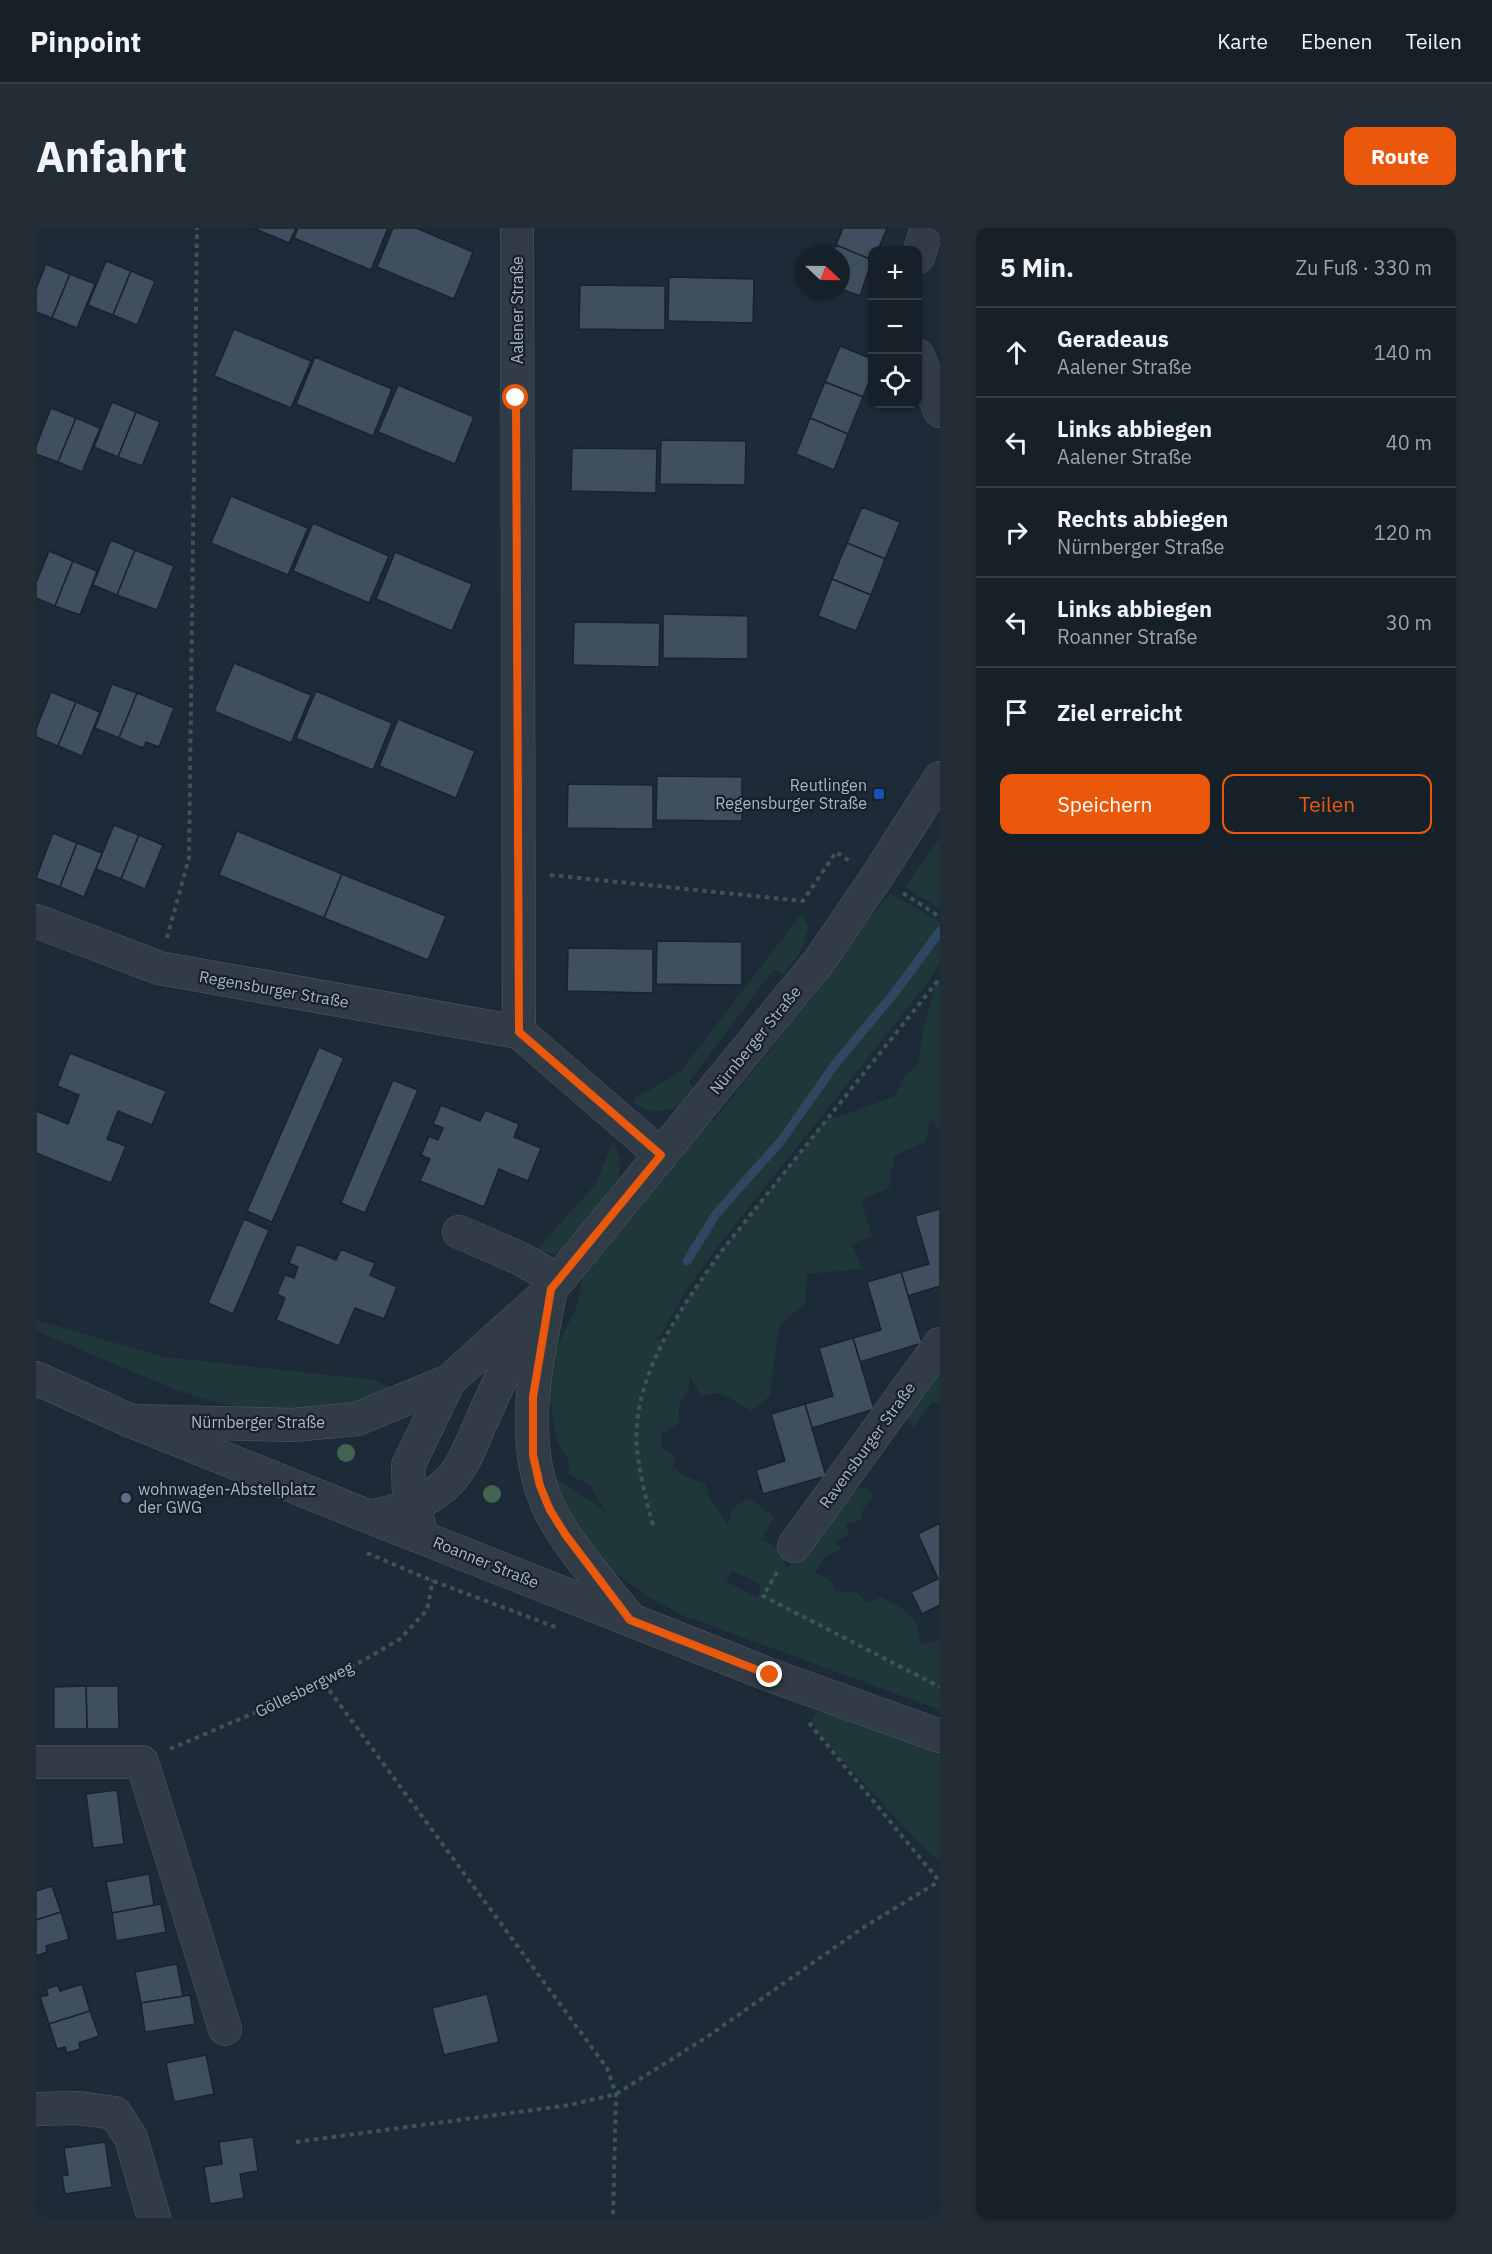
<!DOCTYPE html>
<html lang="de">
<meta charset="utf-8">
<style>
body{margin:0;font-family:"IBM Plex Sans",sans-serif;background:#232d35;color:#f1f3f6}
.controls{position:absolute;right:18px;top:18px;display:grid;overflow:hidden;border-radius:12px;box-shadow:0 2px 4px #0004}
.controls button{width:54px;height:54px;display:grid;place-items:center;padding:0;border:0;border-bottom:2px solid #353e46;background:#162029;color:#f1f3f6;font:30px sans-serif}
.compass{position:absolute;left:760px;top:18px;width:54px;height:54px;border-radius:50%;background:#162029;box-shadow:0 2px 4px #0004;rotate:112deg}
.stop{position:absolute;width:18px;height:18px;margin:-14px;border:4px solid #ea580c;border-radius:50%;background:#fff}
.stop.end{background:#ea580c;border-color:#fff;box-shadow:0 2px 6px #0008}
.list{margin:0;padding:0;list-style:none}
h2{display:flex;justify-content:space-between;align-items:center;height:78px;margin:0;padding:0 24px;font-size:26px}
h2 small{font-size:20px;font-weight:400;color:#9ea3a8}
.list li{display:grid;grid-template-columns:39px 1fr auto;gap:18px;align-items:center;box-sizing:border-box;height:90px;padding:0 24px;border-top:2px solid #353e46}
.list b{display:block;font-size:22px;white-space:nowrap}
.list p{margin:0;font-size:20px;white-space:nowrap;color:#9ea3a8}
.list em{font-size:20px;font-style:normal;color:#9ea3a8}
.actions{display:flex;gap:12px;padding:18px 24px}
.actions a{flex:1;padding:14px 0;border:2px solid #ea580c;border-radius:12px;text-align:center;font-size:21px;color:#ea580c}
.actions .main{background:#ea580c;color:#fff}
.icon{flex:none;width:33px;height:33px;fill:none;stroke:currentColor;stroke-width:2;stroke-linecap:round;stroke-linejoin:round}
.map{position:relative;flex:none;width:904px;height:1990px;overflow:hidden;border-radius:12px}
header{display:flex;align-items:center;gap:36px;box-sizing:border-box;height:84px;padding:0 30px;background:#162029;border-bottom:2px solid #353e46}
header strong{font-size:28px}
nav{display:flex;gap:33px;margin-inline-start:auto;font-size:21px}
.intro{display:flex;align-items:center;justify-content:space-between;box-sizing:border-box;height:144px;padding:0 36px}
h1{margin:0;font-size:42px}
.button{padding:15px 27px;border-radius:12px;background:#ea580c;color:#fff;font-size:21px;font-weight:700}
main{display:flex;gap:36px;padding:0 36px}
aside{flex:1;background:#162029;border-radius:12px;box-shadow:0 2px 4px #0004}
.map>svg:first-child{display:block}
.green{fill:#1f3738;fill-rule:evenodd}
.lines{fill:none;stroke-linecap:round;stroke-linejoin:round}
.stream{stroke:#2f4760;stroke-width:9}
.building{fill:#404f5f;stroke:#19232d;stroke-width:1.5}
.minor-casing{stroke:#4e5966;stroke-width:34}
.path{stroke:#3d5455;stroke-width:4;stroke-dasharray:4.5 4.5;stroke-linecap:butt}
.minor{stroke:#313c47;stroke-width:33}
.tree{fill:#426553}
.route{stroke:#ea580c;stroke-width:8}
.transit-dot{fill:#1a4fb4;stroke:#17212b;stroke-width:2}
.service-dot{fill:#5c6f8a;stroke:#17212b;stroke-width:2}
.labels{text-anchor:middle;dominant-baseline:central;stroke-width:4.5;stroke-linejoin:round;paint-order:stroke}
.street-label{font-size:16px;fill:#aab6c5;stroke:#17212b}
.poi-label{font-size:16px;fill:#aab6c5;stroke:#17212b;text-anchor:end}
</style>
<header>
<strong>Pinpoint</strong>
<nav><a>Karte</a><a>Ebenen</a><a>Teilen</a></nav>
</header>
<div class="intro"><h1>Anfahrt</h1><a class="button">Route</a></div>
<main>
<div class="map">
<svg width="904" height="1990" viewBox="0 0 904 1990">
<rect width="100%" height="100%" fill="#1d2a37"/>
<!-- green -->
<g class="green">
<path d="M904 610V681L869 659Z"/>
<path d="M854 665 904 694V734L893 753 679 1022 647 1067 624 1109 613 1110 629 1112 654 1068 684 1025 789 893 860 868 867 849 882 836 886 807 900 755 904 750V904L895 892 889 914 858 928 853 960 825 972 836 1008 816 1016 826 1041 771 1046 769 1076 744 1096 736 1145 735 1167 715 1183 685 1165 664 1167 654 1148 652 1164 643 1177V1195L625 1207 626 1220 640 1228 637 1239 645 1246 669 1256 674 1270 692 1297 697 1280 713 1270 739 1289 725 1311 743 1320 751 1340 813 1258 830 1260 838 1268 827 1281 825 1292 810 1297 814 1307 800 1312 805 1321 790 1328 779 1344 794 1352 799 1363 820 1364 831 1375 845 1369C869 1381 884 1388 884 1417L904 1412V1482L646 1387 608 1366 571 1338 538 1300 516 1247 569 1283 554 1257 532 1246 534 1236 521 1212 515 1175 510 1164 515 1131 543 1074 546 1047 671 889 677 893 776 769 770 764 812 719ZM696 1343 724 1356 723 1370 690 1353Z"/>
<path d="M766 685 773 700 764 725 747 747 738 741 653 854 660 862C639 884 624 890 597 875L599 870 644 844Z"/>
<path d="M577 915 584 930 583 953 529 1022 517 1026 500 1022 559 957Z"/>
<path d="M0 1092 128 1129 339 1152 362 1163 289 1183H220L183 1175 140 1162 0 1103Z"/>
<path d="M904 1141V1175L896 1174 878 1200 867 1187Z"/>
<path d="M780 1484H790L904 1525V1633L893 1626 782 1505 775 1494Z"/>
</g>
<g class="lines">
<!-- stream -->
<path class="stream" d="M651 1033 680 986 745 913 800 835 860 763 904 703"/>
</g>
<!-- building -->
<g class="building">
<path d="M217 0H260L253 15Z"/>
<path d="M262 0H352L335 42 258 10Z"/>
<path d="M357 0H380L437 24 418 71 341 39Z"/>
<path d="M807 0H851L842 22H836V32L800 17Z"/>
<path d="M800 17 836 32 824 68 805 61V27H796Z"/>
<path d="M70 33 95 43 77 87 52 77Z"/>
<path d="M10 36 34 46 16 90 0 84V61Z"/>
<path d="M95 43 119 53 101 97 77 87Z"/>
<path d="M34 46 59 56 41 100 16 90Z"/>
<path d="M633 49 718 51 717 95 632 93Z"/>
<path d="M544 57 629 58V102L543 101Z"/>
<path d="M198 101 275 133 255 180 178 148Z"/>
<path d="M804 118 836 131V146L827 169 789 154Z"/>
<path d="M279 129 356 161 337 208 260 176Z"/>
<path d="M789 154 827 169 812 206 774 190Z"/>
<path d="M362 157 438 189 419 236 342 204Z"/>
<path d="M76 174 100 184 82 229 58 219Z"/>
<path d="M15 180 40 190 22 234 0 226V218Z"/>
<path d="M100 184 124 194 106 238 82 229Z"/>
<path d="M40 190 64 200 46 244 22 234Z"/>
<path d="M774 190 812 206 798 242 760 226Z"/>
<path d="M625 212 710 213 709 257 624 256Z"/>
<path d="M536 220 621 221 620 265 535 263Z"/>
<path d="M195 268 272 300 252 347 175 315Z"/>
<path d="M826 279 864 294 849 331 811 315Z"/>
<path d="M277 295 353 328 333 375 257 343Z"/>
<path d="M75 312 99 322 81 367 57 357Z"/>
<path d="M811 315 849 331 835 367 796 351Z"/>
<path d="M99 322 138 338 121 382 81 367Z"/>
<path d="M13 323 37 333 19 378 0 370V355Z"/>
<path d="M359 324 436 356 416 403 340 371Z"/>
<path d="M37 333 61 343 44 387 19 378Z"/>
<path d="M796 351 835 367 820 403 782 388Z"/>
<path d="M627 386 712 388V431L627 430Z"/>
<path d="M538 394 624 395 623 439 537 437Z"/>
<path d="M198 435 275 467 255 515 178 483Z"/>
<path d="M76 456 101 465 83 510 59 500Z"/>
<path d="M280 463 356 495 337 542 260 510Z"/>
<path d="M15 464 40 474 22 518 0 509V501Z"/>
<path d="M101 465 138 480 123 519 110 514 107 520 83 510Z"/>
<path d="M40 474 64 484 46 528 22 518Z"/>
<path d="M362 491 439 523 420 570 343 538Z"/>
<path d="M621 548 706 549V593L620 592Z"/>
<path d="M532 556 617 557V601L531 600Z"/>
<path d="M78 597 103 607 85 651 60 641Z"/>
<path d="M201 603 306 646 288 690 183 647Z"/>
<path d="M17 605 41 615 24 659 0 650Z"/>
<path d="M103 607 127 617 109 661 85 651Z"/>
<path d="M41 615 66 625 48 669 24 659Z"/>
<path d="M306 646 410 688 392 732 288 690Z"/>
<path d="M621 713 706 714V757L620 756Z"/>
<path d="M532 720 617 721V765L531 763Z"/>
<path d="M283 819 308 830 236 994 211 983Z"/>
<path d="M34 825 130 863 116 897 82 883 71 911 90 918 75 955 0 925V883L32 896 43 867 21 858Z"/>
<path d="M357 852 382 862 329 985 305 975Z"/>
<path d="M405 877 444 893 449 882 483 896 478 909 505 920 492 953 463 941 448 979 384 953 394 931 385 927 393 908 402 912 407 900 397 896Z"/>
<path d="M904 981V1058L872 1068 865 1044 893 1036 879 988Z"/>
<path d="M208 991 233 1002 197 1086 172 1075Z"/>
<path d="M261 1016 300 1032 305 1021 339 1035 334 1047 361 1059 348 1091 319 1080 303 1118 240 1092 249 1070 241 1066 249 1047 258 1050 262 1039 253 1035Z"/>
<path d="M865 1044 886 1115 824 1134 817 1110 845 1102 831 1054Z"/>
<path d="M817 1110 838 1181 776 1200 769 1176 797 1168 783 1120Z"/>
<path d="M769 1176 790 1248 727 1266 720 1242 749 1233 735 1186Z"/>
<path d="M904 1295V1377L886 1386 875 1364 902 1351 882 1306Z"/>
<path d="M50 1458H82L83 1501H51Z"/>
<path d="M50 1458 51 1501H18V1459Z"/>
<path d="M81 1562 88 1616 57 1620 50 1566Z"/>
<path d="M113 1646 118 1677 76 1685 70 1654Z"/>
<path d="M16 1658 25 1684 0 1692V1663Z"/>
<path d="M125 1676 130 1704 80 1713 76 1685Z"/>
<path d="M25 1684 33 1711 10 1718 11 1724 0 1728V1692Z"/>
<path d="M141 1736 147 1768 105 1775 99 1744Z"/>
<path d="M46 1756 54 1783 13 1796 4 1769 12 1767 10 1761 22 1757 24 1763Z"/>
<path d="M451 1766 463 1814 408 1827 396 1780Z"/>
<path d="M154 1767 159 1796 109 1804 105 1775Z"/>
<path d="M54 1783 63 1808 43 1815 44 1821 31 1825 29 1819 21 1821 13 1796Z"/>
<path d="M170 1827 178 1866 138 1874 130 1835Z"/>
<path d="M217 1909 222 1943 204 1946 208 1970 174 1976 168 1939 186 1936 183 1914Z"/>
<path d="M69 1914 76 1959 29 1966 26 1948 32 1947 28 1920Z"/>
</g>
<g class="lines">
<!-- minor casing -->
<g class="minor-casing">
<g id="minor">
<path d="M481 0 483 804 625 927"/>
<path d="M882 29 891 0"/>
<path d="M882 128 904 183"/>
<path d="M0 693 123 740 483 804"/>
<path d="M423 1004 483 1030 522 1052"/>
<path d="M515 1061C501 1132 481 1211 513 1280 531 1318 568 1358 594 1391"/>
<path d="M0 1150 95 1193 334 1289 734 1447 904 1508"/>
<path d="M95 1193 257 1197 321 1191 413 1153 515 1061 784 732 840 650 904 550"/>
<path d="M334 1289C364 1283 395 1274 416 1250 430 1234 437 1211 446 1192 462 1156 479 1119 500 1085"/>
<path d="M383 1296 373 1267 372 1238 413 1153"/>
<path d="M758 1318 904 1116"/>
<path d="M0 1534H106L189 1801"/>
<path d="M0 1881 42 1880 79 1885 95 1910 118 1990"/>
</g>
</g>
<!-- path -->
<g class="path">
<path d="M514 647 767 673 800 624 815 634"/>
<path d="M867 665 904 689"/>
<path d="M131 710 153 630 161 0"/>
<path d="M617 1297C610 1272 604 1247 601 1221 595 1148 645 1081 684 1025L904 750"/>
<path d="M331 1325 397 1353 522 1400"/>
<path d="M741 1344 727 1368 904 1459"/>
<path d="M288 1455 571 1840 580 1866 577 1990"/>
<path d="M773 1495 904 1654"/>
<path d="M134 1521 288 1455 364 1411 391 1382 397 1352"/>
<path d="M260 1914 534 1877 580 1866 671 1809 828 1699 902 1654"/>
</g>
<!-- minor -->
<use href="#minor" class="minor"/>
</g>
<!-- trees -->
<g class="tree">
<circle cx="310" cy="1225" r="9"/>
<circle cx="456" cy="1266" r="9"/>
</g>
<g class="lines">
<!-- route -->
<path class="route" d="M480 170 483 804 625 927 515 1061 497 1169V1227L504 1258 514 1282 529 1306 594 1392 734 1447"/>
</g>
<!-- markers -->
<rect class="transit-dot" x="837" y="560" width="12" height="12" rx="3"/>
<circle class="service-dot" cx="90" cy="1270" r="6"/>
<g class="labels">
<!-- street labels -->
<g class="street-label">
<text transform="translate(481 82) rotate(-90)">Aalener Straße</text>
<text transform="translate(238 761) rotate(10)">Regensburger Straße</text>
<text transform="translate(719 812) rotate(-51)">Nürnberger Straße</text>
<text x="222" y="1194">Nürnberger Straße</text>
<text transform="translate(831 1217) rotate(-54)">Ravensburger Straße</text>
<text transform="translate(450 1334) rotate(22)">Roanner Straße</text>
<text transform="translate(268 1461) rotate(-26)">Göllesbergweg</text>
</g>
<!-- poi labels -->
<g class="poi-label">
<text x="831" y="557">Reutlingen<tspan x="831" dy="18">Regensburger Straße</tspan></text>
<text x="102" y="1261" text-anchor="start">wohnwagen-Abstellplatz<tspan x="102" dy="18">der GWG</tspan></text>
</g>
</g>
</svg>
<div class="controls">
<button>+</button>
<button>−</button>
<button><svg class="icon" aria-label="locate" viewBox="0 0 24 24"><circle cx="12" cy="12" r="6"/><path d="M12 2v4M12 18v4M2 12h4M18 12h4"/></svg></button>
</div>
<svg class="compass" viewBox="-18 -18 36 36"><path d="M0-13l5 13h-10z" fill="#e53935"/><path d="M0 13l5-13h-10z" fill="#9ea3a8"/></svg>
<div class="stop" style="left:480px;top:170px"></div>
<div class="stop end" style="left:734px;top:1447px"></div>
</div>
<aside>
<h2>5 Min.<small>Zu Fuß · 330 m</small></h2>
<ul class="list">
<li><svg class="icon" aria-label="ahead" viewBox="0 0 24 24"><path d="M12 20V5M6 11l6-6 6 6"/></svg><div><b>Geradeaus</b><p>Aalener Straße</p></div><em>140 m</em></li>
<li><svg class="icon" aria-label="left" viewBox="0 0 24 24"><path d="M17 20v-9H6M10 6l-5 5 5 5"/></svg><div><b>Links abbiegen</b><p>Aalener Straße</p></div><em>40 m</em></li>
<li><svg class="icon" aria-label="right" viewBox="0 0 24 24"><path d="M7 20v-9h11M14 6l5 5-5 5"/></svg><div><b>Rechts abbiegen</b><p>Nürnberger Straße</p></div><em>120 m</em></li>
<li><svg class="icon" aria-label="left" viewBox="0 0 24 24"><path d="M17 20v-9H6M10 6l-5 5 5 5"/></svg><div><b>Links abbiegen</b><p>Roanner Straße</p></div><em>30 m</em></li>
<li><svg class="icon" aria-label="arrive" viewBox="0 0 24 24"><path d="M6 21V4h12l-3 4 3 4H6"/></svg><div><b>Ziel erreicht</b></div></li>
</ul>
<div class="actions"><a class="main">Speichern</a><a>Teilen</a></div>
</aside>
</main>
